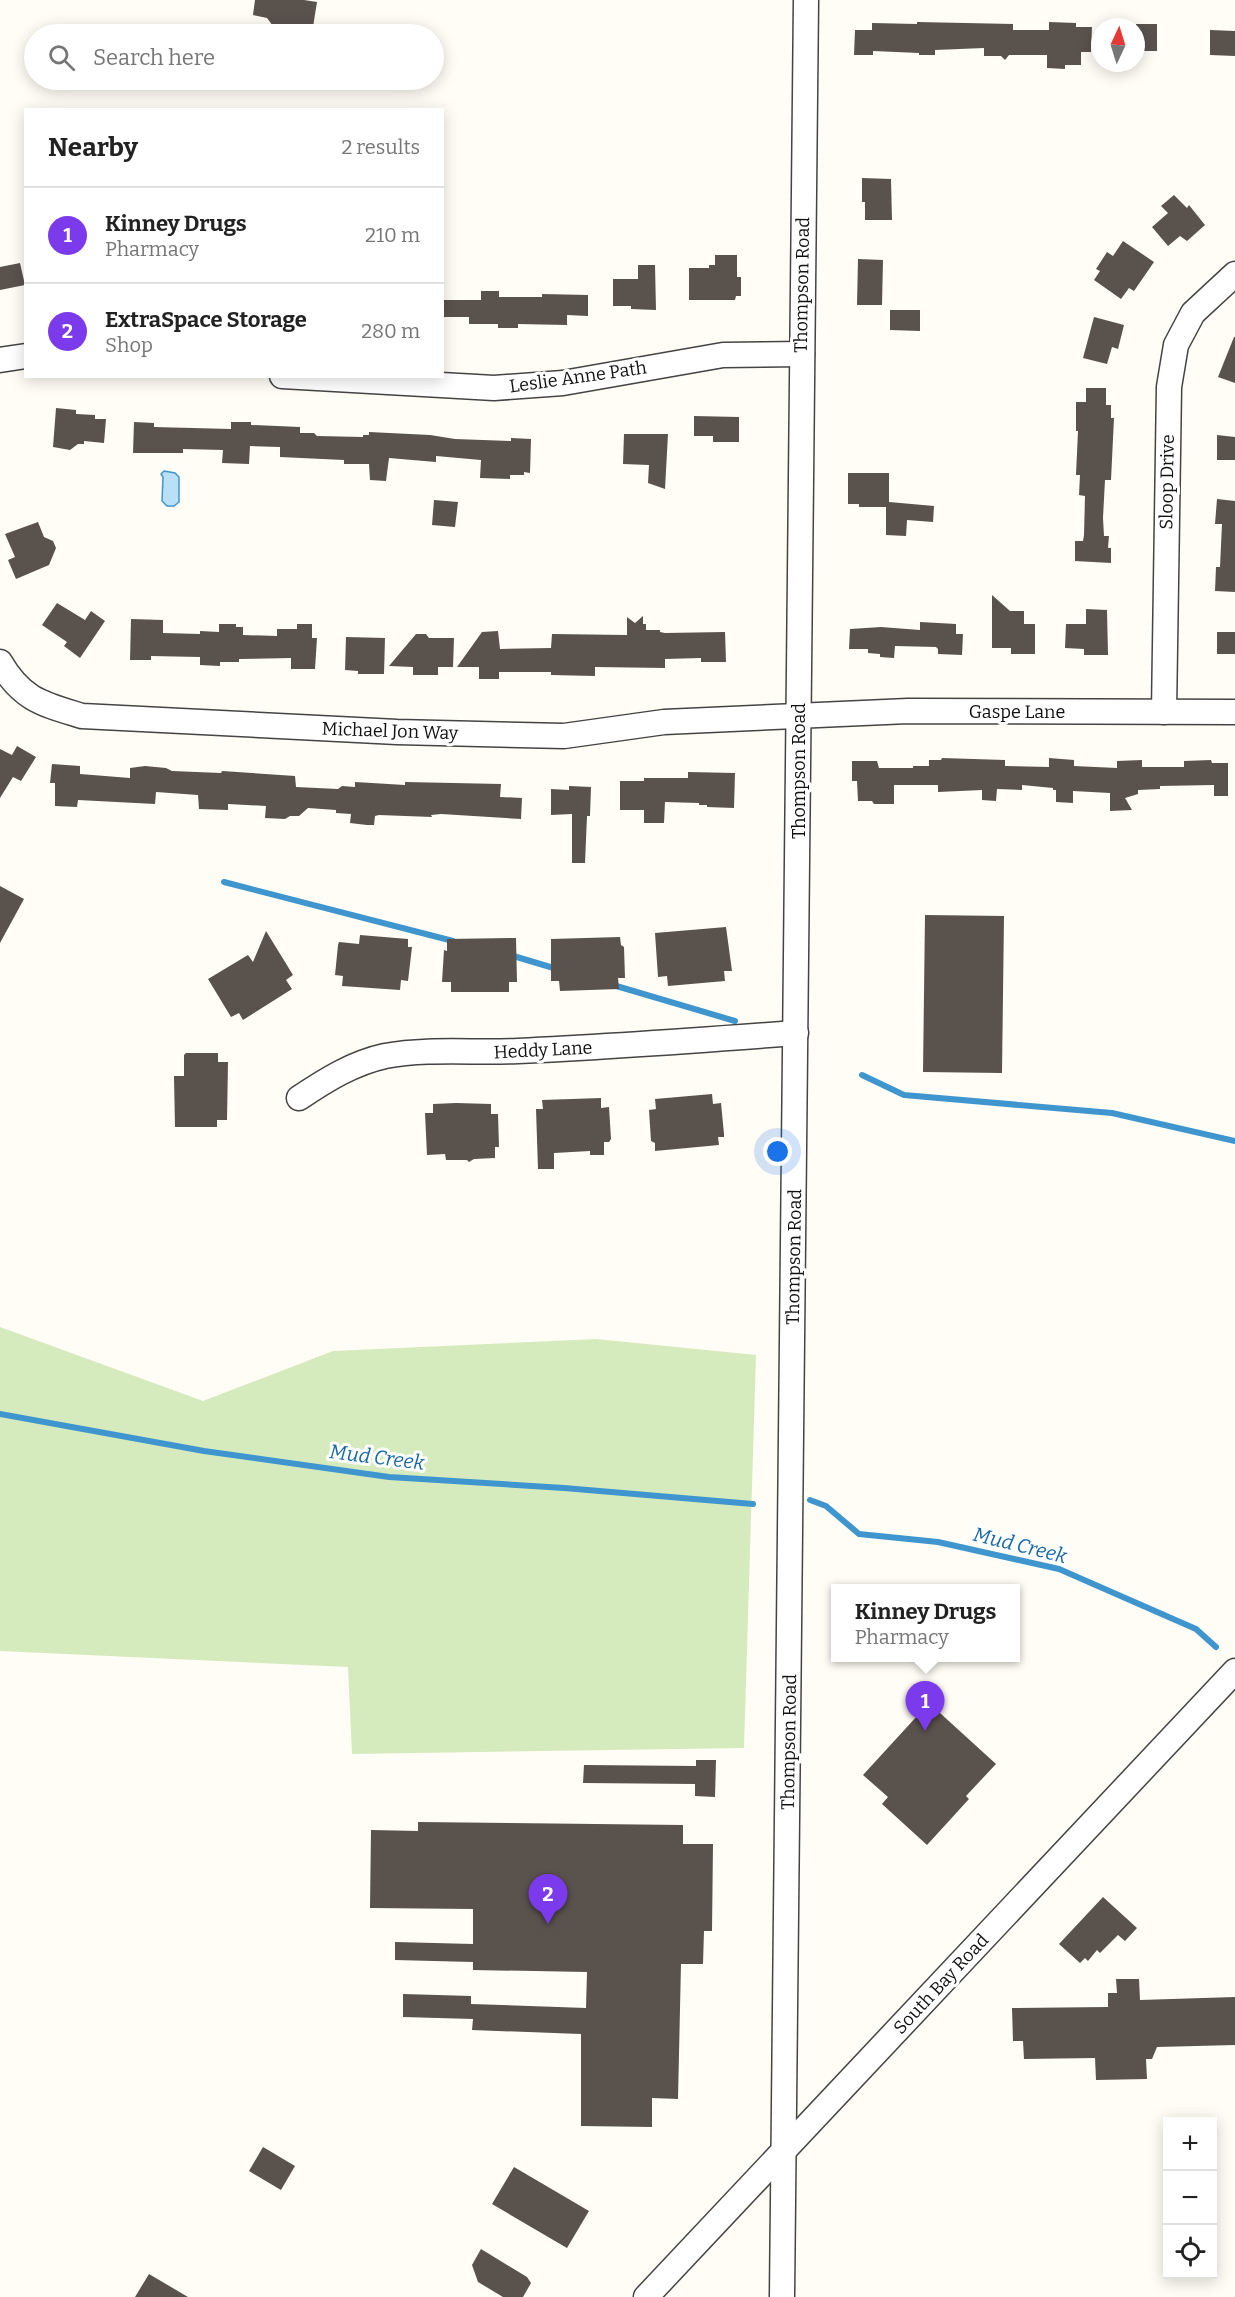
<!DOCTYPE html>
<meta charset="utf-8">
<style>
body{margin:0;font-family:Bitter,serif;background:#f6f6f6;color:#222}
.controls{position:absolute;right:18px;bottom:18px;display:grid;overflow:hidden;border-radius:0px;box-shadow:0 3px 15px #0003}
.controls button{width:54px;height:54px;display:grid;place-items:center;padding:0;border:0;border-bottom:2px solid #e0e0e0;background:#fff;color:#222;font:30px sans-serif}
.compass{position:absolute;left:1091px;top:18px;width:54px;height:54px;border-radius:50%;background:#fff;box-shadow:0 3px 15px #0003;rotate:4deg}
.you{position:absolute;left:778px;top:1152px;width:21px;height:21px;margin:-15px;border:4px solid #fff;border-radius:50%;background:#1a73e8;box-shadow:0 0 0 9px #1a73e833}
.badge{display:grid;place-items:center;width:39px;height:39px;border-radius:50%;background:#7c3aed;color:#fff;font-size:20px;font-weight:700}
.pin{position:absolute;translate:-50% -50px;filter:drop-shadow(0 2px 3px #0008)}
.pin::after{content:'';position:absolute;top:32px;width:21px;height:18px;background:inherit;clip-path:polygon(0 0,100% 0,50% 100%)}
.popup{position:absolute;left:831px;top:1584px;width:189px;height:78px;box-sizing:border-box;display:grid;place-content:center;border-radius:0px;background:#fff;filter:drop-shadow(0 2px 4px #0005);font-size:20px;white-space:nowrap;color:#767676}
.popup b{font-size:22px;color:#222}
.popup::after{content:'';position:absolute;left:50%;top:100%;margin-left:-12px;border:12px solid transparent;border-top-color:#fff}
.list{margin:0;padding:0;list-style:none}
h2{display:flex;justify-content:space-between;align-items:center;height:78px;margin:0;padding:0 24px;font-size:26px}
h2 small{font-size:20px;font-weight:400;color:#767676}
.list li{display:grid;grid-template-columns:39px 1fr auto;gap:18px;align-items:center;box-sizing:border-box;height:96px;padding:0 24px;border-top:2px solid #e0e0e0}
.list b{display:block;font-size:22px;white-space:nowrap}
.list p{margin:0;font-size:20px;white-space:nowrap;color:#767676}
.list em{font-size:20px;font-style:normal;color:#767676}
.icon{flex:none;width:33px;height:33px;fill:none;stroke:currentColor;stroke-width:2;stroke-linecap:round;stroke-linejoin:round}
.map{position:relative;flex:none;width:1235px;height:2297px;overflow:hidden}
.search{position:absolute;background:#fff;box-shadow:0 3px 15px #0003;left:24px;top:24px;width:420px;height:66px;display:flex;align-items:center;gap:15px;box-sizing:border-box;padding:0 21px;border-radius:33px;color:#767676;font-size:22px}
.panel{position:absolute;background:#fff;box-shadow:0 3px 15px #0003;left:24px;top:108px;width:420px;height:270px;border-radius:0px}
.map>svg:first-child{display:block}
.green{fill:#d5ebbd}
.water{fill:#b9e0f7;stroke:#3f96cf;stroke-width:1.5}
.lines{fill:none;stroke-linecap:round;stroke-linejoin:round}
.stream{stroke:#3f96cf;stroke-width:6}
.building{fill:#5a524d}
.minor-casing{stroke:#444;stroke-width:27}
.minor{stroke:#fff;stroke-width:24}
.labels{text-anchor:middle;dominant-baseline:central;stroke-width:6;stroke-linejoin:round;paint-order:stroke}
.street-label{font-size:18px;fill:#111;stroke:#fff}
.water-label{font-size:20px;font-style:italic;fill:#1768a6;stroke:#fff}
</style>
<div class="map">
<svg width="1235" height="2297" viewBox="0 0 1235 2297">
<rect width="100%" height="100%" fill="#fffdf5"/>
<!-- green -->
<path class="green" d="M0 1327 203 1401 333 1351 596 1339 756 1355 744 1748 352 1754 348 1667 0 1651Z"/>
<!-- water -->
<path class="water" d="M164 471 175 473 179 477V502L174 506H167L162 501 163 477 161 474Z"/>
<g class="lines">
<!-- stream -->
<g class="stream">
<path d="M224 882 453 941"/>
<path d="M510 955 557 969"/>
<path d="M613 985 735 1021"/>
<path d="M862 1075 904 1095 1112 1113 1235 1141"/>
<path d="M0 1414 204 1451 389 1477 564 1488 753 1504"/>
<path d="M810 1500 826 1506 859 1534 938 1542 1059 1569 1196 1629 1216 1647"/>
</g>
</g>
<!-- building -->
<g class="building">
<path d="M255 0H304L317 2 313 27 307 26 305 34H279L267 18 253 15Z"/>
<path d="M917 22 1013 24V30H1049V22L1076 23V27H1092L1091 52H1081V65H1065V69L1047 68V55H1009L1005 60 1001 56H984V48L935 50V55H919V53L873 51V55H854L855 30H872V23L917 24Z"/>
<rect x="1136" y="24" width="21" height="27"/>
<path d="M1210 30 1235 31V56L1210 55Z"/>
<path d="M862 178 891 179 892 220H865V202H862Z"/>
<path d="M1174 195 1187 208 1189 205 1205 225 1187 241 1180 236 1168 246 1152 227 1168 213 1161 206Z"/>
<path d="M1123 241 1154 262 1134 291 1129 288 1121 299 1094 280 1100 271 1096 269 1107 252 1113 256Z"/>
<path d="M715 255H737V277H741V296H736L735 300H689V268H709V265H715Z"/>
<path d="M858 259 883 260 882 305H857Z"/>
<path d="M20 263 25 285 0 290V267Z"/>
<path d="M638 265H655L656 310 631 309V306H613V279H638Z"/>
<path d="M481 291H499V297H542V294L588 295V316L567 315V325L518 324V328H498V324H469V317H442V300H481Z"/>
<path d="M890 310H920V331L890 330Z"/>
<path d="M1094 317 1124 325 1118 349 1112 347 1107 364 1083 358Z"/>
<path d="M1234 337H1235V383L1218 377Z"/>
<path d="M1086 388H1106V405H1111V418H1114L1111 480H1105L1103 518 1104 536H1109L1108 548H1111V563L1075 561V541H1083L1084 535 1085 496 1079 495 1080 475H1076L1078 431H1076V402H1086Z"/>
<path d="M56 408 76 410V414L95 415V419H106L104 443 84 441V444H78L70 450 53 447Z"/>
<path d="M694 416 739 417V442H713V436H694Z"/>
<path d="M134 422 154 423V427L231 429V422H251V425L300 427V433H314L317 436 363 437V435H369V432L430 435 455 439 511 441V438L531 439 530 473 524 472V475H510V479L480 478 481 460 436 456V462L389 458 386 481 370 480 369 464H344V460L280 457V447L250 446 249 464 222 463 223 450 183 449V453H133Z"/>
<path d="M624 434H668L665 489 648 483 649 465 623 464Z"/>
<path d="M1217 435 1235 437V460H1217Z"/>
<path d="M848 473H889V502L934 506 933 522 907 520 906 536 886 535V507H859V504H848Z"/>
<path d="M1217 499 1235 501V592L1215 591 1216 567H1220L1222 524H1215Z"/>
<path d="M434 500 458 502 455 527 432 525Z"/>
<path d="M38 522 44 537 53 541 56 548 49 565 16 579 8 560 15 557 5 534Z"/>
<path d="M992 595 1010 611H1024V624H1035V654H1011V648H992Z"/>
<path d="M57 603 85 620 91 611 105 621 80 658 64 646 67 642 42 625Z"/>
<path d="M1086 609 1107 610 1108 655H1084V649L1065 648 1066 624H1086Z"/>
<path d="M643 616V624H646V630H660V632L665 633 725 632 726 662H701V658L665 659V668L595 667V676L551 675V672H499V679H479V667H457L482 632 498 631 500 649 551 648 552 634 627 635V617L635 623Z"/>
<path d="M131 619 163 620V633L200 634V631L219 632V624H236V627H243V635L277 636V629H297V624H312V638H317L315 669H291V658L239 659V662H220V666L200 665V657L151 656V660H130Z"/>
<path d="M920 622 956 624V634H963L962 655 938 654V649L936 647 895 646 894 658 880 657V654L868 653V649H849L850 629 881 627 920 630Z"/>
<rect x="1217" y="632" width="18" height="22"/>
<path d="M416 634H426L429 638H454L453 667H438V675H413V667L389 666Z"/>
<path d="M346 637 385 638 384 674H358V671L345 670Z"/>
<path d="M17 746 36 757 21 781 13 777 0 798V749L12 755Z"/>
<path d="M942 758 1005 760V766L1049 767V758L1074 760V766L1117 768V761L1142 760V767H1184V761L1211 760 1212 763H1228V796H1214V785L1160 786V789L1138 790V794L1125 798 1132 810 1110 811V793L1073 791V803L1056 802V790H1053V788L1022 785V790L997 789 996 801 982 800V790L938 792V785H894V804H874L872 801H858L857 781H852V761H877L879 768H913V766H929V760H941Z"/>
<path d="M52 764 80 766V774L130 778V768L145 766 166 768 172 771 221 773 222 771 295 776 296 787 338 789 342 786 355 787V782L405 785V782L501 784 500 797 522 798 521 819 441 814 431 815 432 817 379 815 375 816 374 825H367L350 823 351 814 336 813V810L308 808 299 816H290L285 819 265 818 266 806 228 804V810L199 809 198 795 156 792 155 804 78 800 77 807 55 806V783H50Z"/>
<path d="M688 772 735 773 734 808 707 807V805H699V803L665 802 664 823H644V810H620V781H644V778H688Z"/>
<path d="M569 786 591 787 590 816H587L585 863H572V814L551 815V789L569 790Z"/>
<path d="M0 886 24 899 0 943Z"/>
<path d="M925 915 1004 916 1002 1073 923 1072Z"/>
<path d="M726 927 732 971H724L725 981 668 986 667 976 658 977 655 933Z"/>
<path d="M266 931 293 975 286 980 292 989 243 1020 239 1013 231 1017 208 979 248 955 253 962Z"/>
<path d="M360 935 408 939V947H412L408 981 401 980 400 990 342 986 343 976 335 975 338 945 339 942 359 944Z"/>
<path d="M620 937 621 945 624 947 625 978H618L619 989 560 991 559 981H551V939Z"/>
<path d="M516 938 517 982H509V992H451V982H442L444 950 447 951V939Z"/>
<path d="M186 1053H218V1062H228L227 1120H217V1127H175L174 1076H184V1055Z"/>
<path d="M712 1094 713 1104 721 1103 724 1134V1137H718L719 1145 655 1151V1143L651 1141 649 1110 656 1109 655 1099Z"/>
<path d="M601 1098V1108L609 1107 611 1139 609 1142H604V1155H590V1151L554 1153V1169H538L536 1109H543L542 1100Z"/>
<path d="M456 1103 491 1104V1114H498L499 1147H495V1158L474 1159 469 1162 467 1160H446L445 1154 427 1155 425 1113H433V1104Z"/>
<path d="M929 1703 996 1764 966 1796 969 1799 927 1845 882 1804 888 1797 863 1775Z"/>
<path d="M696 1760H716L715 1797 695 1796V1784L583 1783 584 1765 696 1766Z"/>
<path d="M418 1822 683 1825V1844H713L712 1931H704L703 1964H681L678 2099 652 2098V2127L581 2126V2034L472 2030 473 2019 403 2017V1994L471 1996V2004L586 2008 587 1972 473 1970V1962L395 1960V1942L473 1944V1909L370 1908 371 1830 418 1831Z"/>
<path d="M1103 1897 1137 1928 1125 1941 1118 1935 1100 1953 1097 1950 1088 1961 1085 1958 1080 1963 1059 1944Z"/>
<path d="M1116 1979H1139L1140 2000 1235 1997V2045L1157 2047 1152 2059H1146L1147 2079 1096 2080 1095 2058 1024 2059 1023 2041H1013L1012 2008 1108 2007V1993H1117Z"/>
<path d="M263 2147 295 2166 281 2190 249 2171Z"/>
<path d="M514 2167 589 2211 567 2248 492 2204Z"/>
<path d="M481 2249 527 2277 531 2283 523 2297H503L478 2282 472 2265Z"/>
<path d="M149 2274 188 2297H135Z"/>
</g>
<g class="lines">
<!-- minor casing -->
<g class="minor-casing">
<g id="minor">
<path d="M0 360 26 356"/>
<path d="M282 376 494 388 563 383 723 355 802 354"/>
<path d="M0 662C22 700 43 704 82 716L397 732 564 736 664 722 908 711 1235 712"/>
<path d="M1164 712 1169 387 1176 345 1193 313 1235 274"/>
<path d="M299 1098C326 1080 353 1063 385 1056 428 1048 474 1053 518 1051 611 1047 703 1040 796 1033"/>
<path d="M646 2297 1235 1671"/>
<path d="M782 2297 806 0"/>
</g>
</g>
<!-- minor -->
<use href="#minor" class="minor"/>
</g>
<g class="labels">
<!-- street labels -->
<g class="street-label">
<text transform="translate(802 285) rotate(-89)">Thompson Road</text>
<text transform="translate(578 377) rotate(-8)">Leslie Anne Path</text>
<text transform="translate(1167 482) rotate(-89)">Sloop Drive</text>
<text x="1017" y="712">Gaspe Lane</text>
<text transform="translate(390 731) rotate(2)">Michael Jon Way</text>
<text transform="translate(799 771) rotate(-90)">Thompson Road</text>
<text transform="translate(543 1050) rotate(-3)">Heddy Lane</text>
<text transform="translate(794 1257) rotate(-89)">Thompson Road</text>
<text transform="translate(789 1742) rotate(-89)">Thompson Road</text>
<text transform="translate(941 1984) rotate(-47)">South Bay Road</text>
</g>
<!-- water labels -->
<g class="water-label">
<text transform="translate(377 1457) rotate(7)">Mud Creek</text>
<text transform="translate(1020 1545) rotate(14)">Mud Creek</text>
</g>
</g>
</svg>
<div class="controls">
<button>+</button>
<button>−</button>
<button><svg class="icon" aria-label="locate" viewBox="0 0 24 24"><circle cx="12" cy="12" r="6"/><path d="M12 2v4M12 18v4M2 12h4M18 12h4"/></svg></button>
</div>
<svg class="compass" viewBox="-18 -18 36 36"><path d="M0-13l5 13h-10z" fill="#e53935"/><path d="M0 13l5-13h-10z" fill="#767676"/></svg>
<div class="you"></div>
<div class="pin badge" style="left:925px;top:1731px">1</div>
<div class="popup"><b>Kinney Drugs</b>Pharmacy</div>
<div class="pin badge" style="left:548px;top:1924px">2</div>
<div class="search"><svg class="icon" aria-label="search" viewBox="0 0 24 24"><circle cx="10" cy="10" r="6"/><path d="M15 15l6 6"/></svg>Search here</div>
<section class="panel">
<h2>Nearby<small>2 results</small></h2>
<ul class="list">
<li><span class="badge">1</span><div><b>Kinney Drugs</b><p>Pharmacy</p></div><em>210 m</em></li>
<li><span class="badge">2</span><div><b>ExtraSpace Storage</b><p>Shop</p></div><em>280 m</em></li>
</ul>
</section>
</div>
